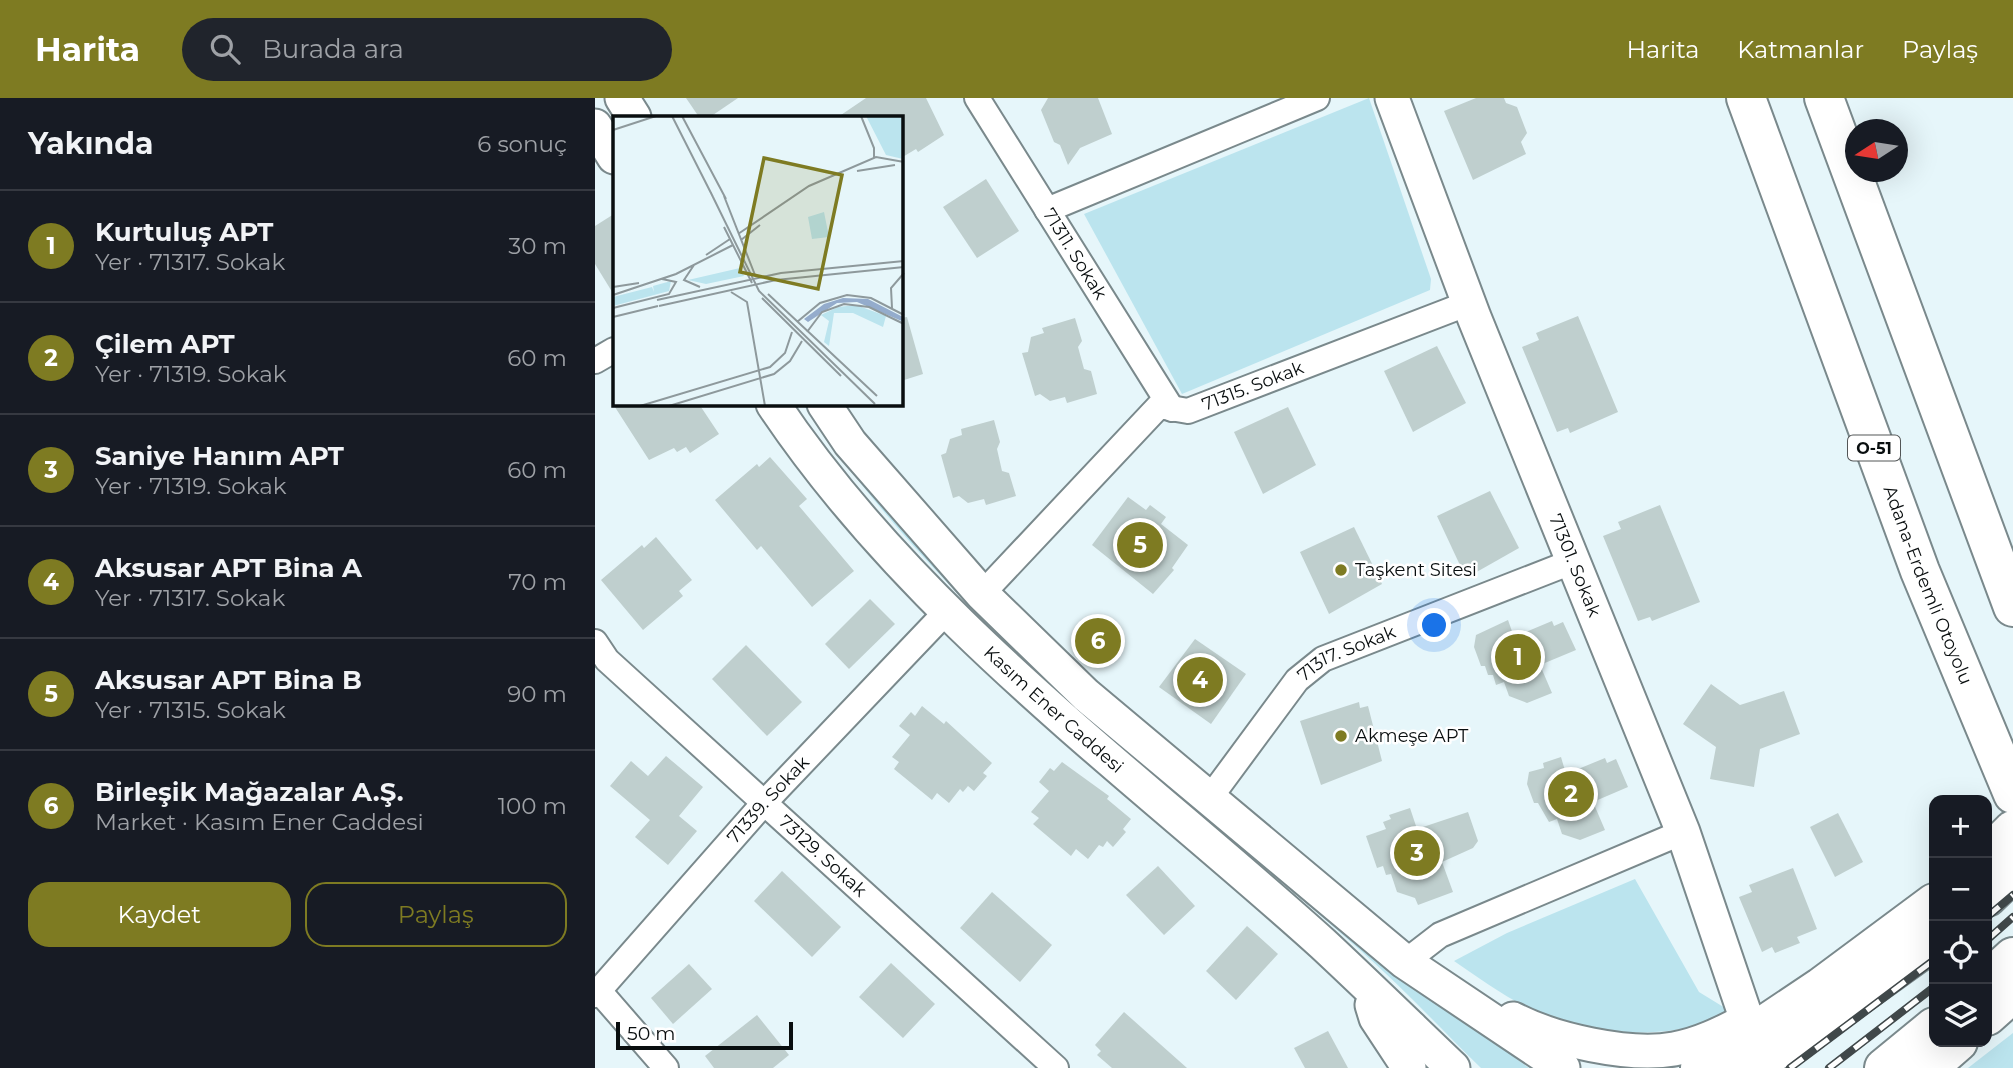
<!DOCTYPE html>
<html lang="tr">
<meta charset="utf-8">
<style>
body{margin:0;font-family:Montserrat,sans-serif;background:#20242c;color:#f1f3f6}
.controls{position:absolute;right:21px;bottom:21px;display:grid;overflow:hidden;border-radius:14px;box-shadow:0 7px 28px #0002}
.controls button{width:63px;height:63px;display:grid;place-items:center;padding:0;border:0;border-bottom:2px solid #363941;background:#171b24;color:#f1f3f6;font:35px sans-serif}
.compass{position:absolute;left:1250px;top:21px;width:63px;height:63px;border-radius:50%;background:#171b24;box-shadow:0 7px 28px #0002;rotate:258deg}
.scale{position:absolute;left:21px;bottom:18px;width:177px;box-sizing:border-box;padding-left:7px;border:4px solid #090e0f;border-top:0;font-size:19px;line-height:24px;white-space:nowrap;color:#090e0f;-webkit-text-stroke:5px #fff;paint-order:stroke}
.you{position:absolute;left:840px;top:528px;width:24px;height:24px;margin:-18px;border:5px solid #fff;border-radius:50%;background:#1a73e8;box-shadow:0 0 0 10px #1a73e833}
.badge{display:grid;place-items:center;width:46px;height:46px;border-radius:50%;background:#7e7b22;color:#fff;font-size:23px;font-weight:700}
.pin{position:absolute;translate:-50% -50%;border:4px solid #fff;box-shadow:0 2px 7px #0006}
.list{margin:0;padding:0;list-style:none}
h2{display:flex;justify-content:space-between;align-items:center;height:91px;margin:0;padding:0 28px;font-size:30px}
h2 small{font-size:23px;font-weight:400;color:#9ea1a6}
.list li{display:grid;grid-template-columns:46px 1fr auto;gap:21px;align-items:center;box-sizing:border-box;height:112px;padding:0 28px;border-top:2px solid #363941}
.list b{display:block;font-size:26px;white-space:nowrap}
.list p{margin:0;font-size:23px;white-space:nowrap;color:#9ea1a6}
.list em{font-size:23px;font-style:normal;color:#9ea1a6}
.actions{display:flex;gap:14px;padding:21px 28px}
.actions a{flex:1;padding:16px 0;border:2px solid #7e7b22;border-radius:21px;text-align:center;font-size:24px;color:#7e7b22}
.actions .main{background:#7e7b22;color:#fff}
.icon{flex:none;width:38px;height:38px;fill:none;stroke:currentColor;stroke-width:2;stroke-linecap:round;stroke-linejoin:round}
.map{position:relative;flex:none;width:1418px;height:970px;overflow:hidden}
header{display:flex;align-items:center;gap:42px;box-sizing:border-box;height:98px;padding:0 35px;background:#7e7b22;color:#fff}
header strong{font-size:33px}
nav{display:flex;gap:38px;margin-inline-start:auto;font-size:24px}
.search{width:490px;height:63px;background:#20242c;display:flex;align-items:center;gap:18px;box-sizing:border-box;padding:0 24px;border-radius:38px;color:#9ea1a6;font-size:26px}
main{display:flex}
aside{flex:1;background:#171b24}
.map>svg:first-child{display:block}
.green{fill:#bbe4ee}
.building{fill:#bfcfce}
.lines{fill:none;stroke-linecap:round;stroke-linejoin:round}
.street-casing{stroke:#7a898c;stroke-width:28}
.secondary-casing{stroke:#7a898c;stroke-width:37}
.primary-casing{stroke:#7a898c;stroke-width:42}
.highway-casing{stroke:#7a898c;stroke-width:42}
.street{stroke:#fff;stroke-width:24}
.secondary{stroke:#fff;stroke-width:33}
.primary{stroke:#fff;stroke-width:38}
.highway{stroke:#fff;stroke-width:38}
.rail-casing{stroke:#40484a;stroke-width:8}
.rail{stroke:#fff;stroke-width:5;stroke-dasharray:16;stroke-linecap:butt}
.poi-dot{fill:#7e7b22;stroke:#fff;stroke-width:2.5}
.labels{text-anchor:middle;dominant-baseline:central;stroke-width:5;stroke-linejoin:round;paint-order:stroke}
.shield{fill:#fff;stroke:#535657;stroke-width:2}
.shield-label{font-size:16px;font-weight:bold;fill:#090e0f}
.street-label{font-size:18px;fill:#090e0f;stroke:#fff}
.poi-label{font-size:18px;fill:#090e0f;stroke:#fff;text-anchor:start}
.inset-road{fill:none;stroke:#8e999c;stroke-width:2}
.view{fill:#7e7b22;fill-opacity:0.15;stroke:#7e7b22;stroke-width:3.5}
.inset-edge{fill:none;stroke:#090e0f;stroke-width:3.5}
</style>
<header>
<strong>Harita</strong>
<div class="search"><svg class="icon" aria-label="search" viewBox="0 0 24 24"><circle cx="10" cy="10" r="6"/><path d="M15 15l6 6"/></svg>Burada ara</div>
<nav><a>Harita</a><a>Katmanlar</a><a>Paylaş</a></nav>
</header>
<main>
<aside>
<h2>Yakında<small>6 sonuç</small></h2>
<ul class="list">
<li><span class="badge">1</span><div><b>Kurtuluş APT</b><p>Yer · 71317. Sokak</p></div><em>30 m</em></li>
<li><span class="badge">2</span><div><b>Çilem APT</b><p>Yer · 71319. Sokak</p></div><em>60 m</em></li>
<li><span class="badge">3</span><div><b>Saniye Hanım APT</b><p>Yer · 71319. Sokak</p></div><em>60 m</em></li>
<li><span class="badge">4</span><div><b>Aksusar APT Bina A</b><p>Yer · 71317. Sokak</p></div><em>70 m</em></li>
<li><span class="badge">5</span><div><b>Aksusar APT Bina B</b><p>Yer · 71315. Sokak</p></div><em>90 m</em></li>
<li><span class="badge">6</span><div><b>Birleşik Mağazalar A.Ş.</b><p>Market · Kasım Ener Caddesi</p></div><em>100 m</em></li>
</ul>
<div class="actions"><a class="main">Kaydet</a><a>Paylaş</a></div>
</aside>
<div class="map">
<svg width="1418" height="970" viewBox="0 0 1418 970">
<rect width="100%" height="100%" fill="#e6f6fa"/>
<!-- green -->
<g class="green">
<path d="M774 0 836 181 835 192 587 296 489 116Z"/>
<path d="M208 306H216L245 350 807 875 934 970H886C846 931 807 889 765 852 570 679 354 526 208 306Z"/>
<path d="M1040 781 1104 894 1135 913C1124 918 1112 926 1100 928 1052 940 993 935 947 916 915 903 887 882 859 863L912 835Z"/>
<path d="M1418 935V970H1373Z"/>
</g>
<!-- building -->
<g class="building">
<path d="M91 0H143L115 19H104Z"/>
<path d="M271 0H331L349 37 323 54 321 51 306 60V19H243Z"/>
<path d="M453 0H503L517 36 485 50 473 67 465 47 459 44 446 12Z"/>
<path d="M881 0H909L911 5 922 9 932 35 926 44 931 56 878 82 849 13Z"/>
<path d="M391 81 424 133 382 160 348 109Z"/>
<path d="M19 116V197L0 166V128Z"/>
<path d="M983 218 1023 314 975 335 973 330 962 334 927 249 944 242 941 235Z"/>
<path d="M312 219 328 276 306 283V220Z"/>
<path d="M480 220 487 243 483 249 489 271 496 273 502 296 472 305 470 299 455 303 445 296 440 298 427 255 433 254 436 239 449 235 447 230Z"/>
<path d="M842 248 871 305 818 334 789 273Z"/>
<path d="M18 306H104L124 336 95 355 91 349 82 354 79 350 54 362Z"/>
<path d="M693 309 721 367 668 396 639 334Z"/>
<path d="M399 322 405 344 402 351 407 373 414 375 421 398 391 407 389 401 373 405 364 398 358 400 346 357 351 355 355 341 367 337 366 331Z"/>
<path d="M175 359 212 401 204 408 259 473 217 509 166 448 162 452 120 402 162 366 164 369Z"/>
<path d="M895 393 924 450 871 480 842 418Z"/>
<path d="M533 399 551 412 555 407 571 419 566 426 593 447 577 470 579 472 558 496 497 447Z"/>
<path d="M1065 407 1105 504 1057 523 1055 519 1043 523 1008 438 1026 431 1023 424Z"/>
<path d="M759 429 787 486 734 516 705 454Z"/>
<path d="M61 439 97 482 84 493 88 498 48 532 6 482 47 447 49 450Z"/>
<path d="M275 501 300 526 254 571 230 546Z"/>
<path d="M913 522 919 539 957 523 959 528 968 524 981 552 945 567 957 595 932 605 914 598 909 584 901 587 898 577H893L890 568H886L879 549 881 537Z"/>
<path d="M600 541 651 576 616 626 564 589Z"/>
<path d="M151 547 207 604 172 638 117 581Z"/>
<path d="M1116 586 1145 607 1189 593 1205 636 1165 651 1159 689 1115 681 1121 649 1088 626Z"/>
<path d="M764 604 765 610 773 608 787 663 726 687 705 623Z"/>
<path d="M327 608 349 626 351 623 397 665 388 675 392 678 379 693 373 688 368 694 365 691 354 705 342 695 337 702 299 671 304 664 297 659 315 637 304 628 316 614 320 618Z"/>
<path d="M71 658 108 689 84 718 102 733 73 767 40 739 55 722 15 688 36 663 53 678Z"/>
<path d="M966 659 971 676 1010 660 1012 665 1021 661 1033 689 998 704 1010 732 985 742 967 736 962 721 954 724 943 705H939L932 686 934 674 949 670 948 665Z"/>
<path d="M467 664 514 698 512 701 536 721 528 731 531 734 518 749 512 743 508 749 504 747 493 761 481 751 476 758 438 726 444 720 436 714 454 693 444 684 455 670 459 673Z"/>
<path d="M815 710 822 731 873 714 883 743 878 750 847 764 858 794 823 807 820 800 802 794 796 776 791 777 788 768 782 770 771 738 791 731 788 724 796 721 794 717Z"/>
<path d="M1243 715 1268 764 1240 779 1215 729Z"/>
<path d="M563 768 600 808 569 837 531 797Z"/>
<path d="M1198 770 1222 831 1202 839 1205 845 1180 855 1177 849 1167 854 1144 799 1157 794 1154 787Z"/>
<path d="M187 773 246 829 217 859 159 803Z"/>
<path d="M397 794 457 847 425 884 365 830Z"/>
<path d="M652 828 683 856 641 902 611 873Z"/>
<path d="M296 865 340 906 308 940 264 899Z"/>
<path d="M94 866 117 891 78 926 56 900Z"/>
<path d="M529 914 592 970H517L502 957 506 953 500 947Z"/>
<path d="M162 917 194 957 178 970H119L110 958Z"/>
<path d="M733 933 753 970H710L699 950Z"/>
</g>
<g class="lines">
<!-- street casing -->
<g class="street-casing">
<g id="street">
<path id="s1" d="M382 0 577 311"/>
<path d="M452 112 722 0"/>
<path d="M0 263 19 252"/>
<path id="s2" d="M387 496 564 308 593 313 874 205"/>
<path id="s3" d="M0 544 12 562 461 970"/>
<path id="s4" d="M614 701 702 582 728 561 979 463"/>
<path d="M810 864 845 837 1088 734"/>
<path d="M4 893 71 970"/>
<path id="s5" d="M0 897 169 705 352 513"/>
</g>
</g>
<!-- secondary casing -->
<g class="secondary-casing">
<g id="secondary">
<path d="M27 0 39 19"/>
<path id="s6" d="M797 0 879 219 1088 734 1157 937"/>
<path d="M0 28 19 59"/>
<path id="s7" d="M178 306C320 519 540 676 728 846 772 887 815 929 858 970"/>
<path d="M229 306 255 345 387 496 491 597 810 864 968 970"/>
<path d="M777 907 781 920 814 970"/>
<path d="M918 921C958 942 1034 959 1079 951 1107 946 1129 934 1154 921"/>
</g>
</g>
<!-- primary casing -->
<g class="primary-casing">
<g id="primary">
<path d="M1392 758 1418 732"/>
<path d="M1392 918 1418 895"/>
<path d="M1105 970 1226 889 1339 805"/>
<path d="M1333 970 1363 944"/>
</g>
</g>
<!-- highway casing -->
<g class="highway-casing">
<g id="highway">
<path id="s8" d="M1151 0 1325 473 1418 696"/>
<path d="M1229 0 1418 509"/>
<path d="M1392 799 1418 774"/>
<path d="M1392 883 1418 859"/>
<path d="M1153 970 1219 929 1339 843"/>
<path d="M1289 970 1339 929"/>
</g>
</g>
<!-- street -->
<use href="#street" class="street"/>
<!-- secondary -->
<use href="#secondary" class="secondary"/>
<!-- primary -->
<use href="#primary" class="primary"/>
<!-- highway -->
<use href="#highway" class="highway"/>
<!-- rail casing -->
<g class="rail-casing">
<g id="rail">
<path d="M1392 819 1418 797"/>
<path d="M1392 842 1418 819"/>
<path d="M1195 970 1339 862"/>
<path d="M1234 970 1339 889"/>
</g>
</g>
<!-- rail -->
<use href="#rail" class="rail"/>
</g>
<!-- markers -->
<g class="poi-dot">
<circle cx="746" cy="472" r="7"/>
<circle cx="746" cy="638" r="7"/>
</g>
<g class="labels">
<!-- shield labels -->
<rect class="shield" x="1253" y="337.5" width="52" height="25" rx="5"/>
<g class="shield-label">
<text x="1279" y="350">O-51</text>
</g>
<!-- street labels -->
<g class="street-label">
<text stroke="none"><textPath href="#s1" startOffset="184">71311. Sokak</textPath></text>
<text stroke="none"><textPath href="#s2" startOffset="357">71315. Sokak</textPath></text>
<text stroke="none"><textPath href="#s6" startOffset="502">71301. Sokak</textPath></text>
<text stroke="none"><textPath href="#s8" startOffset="520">Adana-Erdemli Otoyolu</textPath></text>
<text stroke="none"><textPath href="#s4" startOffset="205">71317. Sokak</textPath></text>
<text stroke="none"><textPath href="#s7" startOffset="416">Kasım Ener Caddesi</textPath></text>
<text stroke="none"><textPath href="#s5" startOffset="261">71339. Sokak</textPath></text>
<text stroke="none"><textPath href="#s3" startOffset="313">73129. Sokak</textPath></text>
</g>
<!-- poi labels -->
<g class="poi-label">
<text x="760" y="472">Taşkent Sitesi</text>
<text x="760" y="638">Akmeşe APT</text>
</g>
</g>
<!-- overview -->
<g transform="translate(18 18)">
<rect width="290" height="290" fill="#e6f6fa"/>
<path d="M253 0H290V43L273 39ZM211 96 216 121 199 123 195 101ZM127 152 131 160 93 168 75 164ZM58 165 56 175 0 190V181L39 171 41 176 40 170ZM243 189 273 200 270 211 240 197H221L216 230 211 226 216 205 208 199 225 191Z" fill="#bbe4ee"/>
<path d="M230 182 255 183 290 201 291 206 244 186 224 187 195 206 191 203 211 188Z" fill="#94accc"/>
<path class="inset-road" d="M59 0 100 81M69 0 113 83M248 0 261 32V42M0 14 43 0M244 55 282 49M98 77 146 175 262 288M111 80 142 159M111 111 139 167M125 118 196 70 263 41 291 46M128 124 147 109M93 139 117 123M81 149 71 164 87 171M0 171 26 167M118 176 134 186 152 290M155 178 264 280M0 179 63 158 120 129M149 182 228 260M44 184 168 157 291 145M46 190 163 164 291 151M0 192 56 178 63 166 49 163M279 192 278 172 291 157M0 201 45 190M184 206 207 187 234 179 258 182 291 199M194 216 209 196 231 188 256 191 291 208M27 290 157 251 172 237 179 216M56 290 161 258 177 245 189 225"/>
<path class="view" d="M151 42 229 59 205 173 127 156Z"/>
<rect width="290" height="290" class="inset-edge"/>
</g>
</svg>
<div class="controls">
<button>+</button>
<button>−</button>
<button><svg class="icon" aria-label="locate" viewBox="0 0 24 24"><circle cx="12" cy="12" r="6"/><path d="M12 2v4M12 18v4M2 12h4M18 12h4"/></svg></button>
<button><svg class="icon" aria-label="layers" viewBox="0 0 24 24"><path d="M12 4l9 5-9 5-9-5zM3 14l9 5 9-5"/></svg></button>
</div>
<svg class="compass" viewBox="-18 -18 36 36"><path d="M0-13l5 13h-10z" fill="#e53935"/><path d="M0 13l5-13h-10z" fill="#9ea1a6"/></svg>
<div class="scale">50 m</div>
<div class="you"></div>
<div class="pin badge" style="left:923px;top:559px">1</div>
<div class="pin badge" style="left:976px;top:696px">2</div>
<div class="pin badge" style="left:822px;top:755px">3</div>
<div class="pin badge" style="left:605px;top:582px">4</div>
<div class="pin badge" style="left:545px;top:447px">5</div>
<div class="pin badge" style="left:503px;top:543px">6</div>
</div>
</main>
